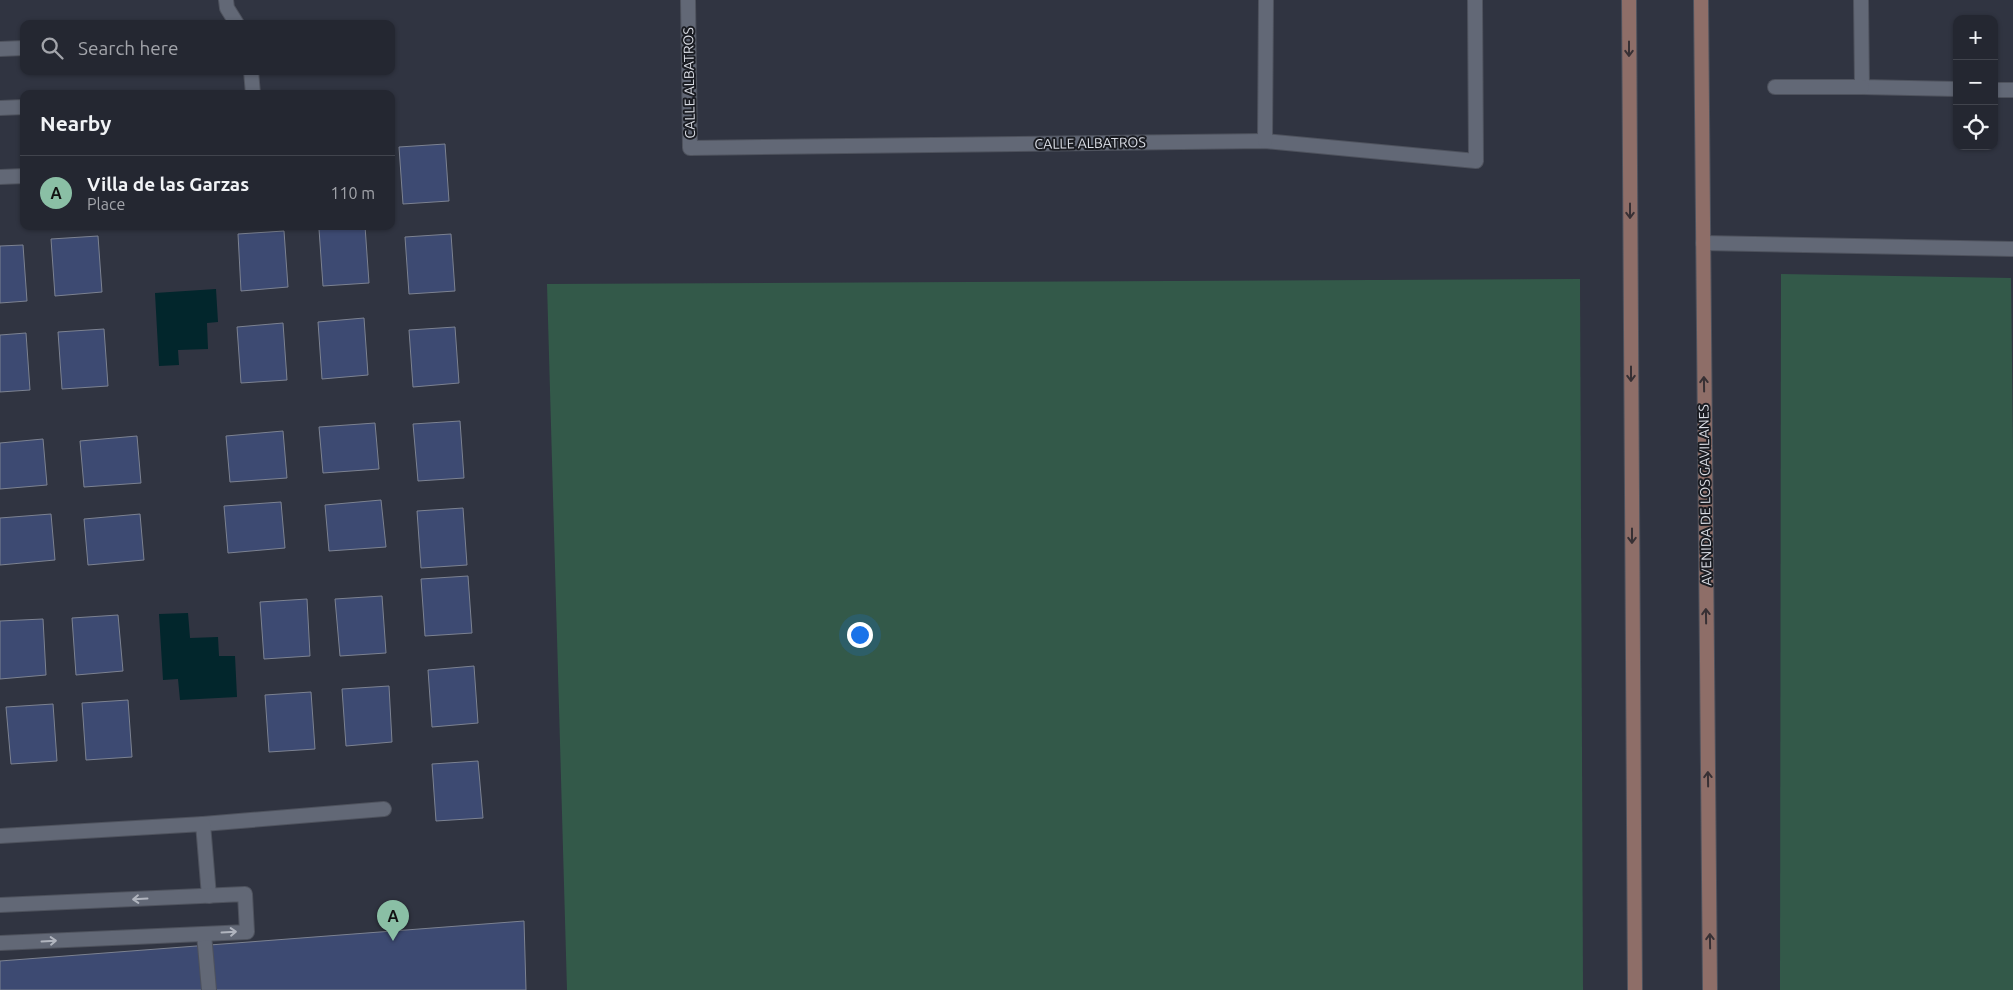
<!DOCTYPE html>
<meta charset="utf-8">
<style>
body{margin:0;font-family:Ubuntu,sans-serif;background:#30333d;color:#f1f3f6}
.controls{position:absolute;right:15px;top:15px;display:grid;overflow:hidden;border-radius:10px;box-shadow:0 1px 4px #0004}
.controls button{width:45px;height:45px;display:grid;place-items:center;padding:0;border:0;border-bottom:1px solid #41444d;background:#242731;color:#f1f3f6;font:25px sans-serif}
.you{position:absolute;left:859px;top:634px;width:18px;height:18px;margin:-12px;border:4px solid #fff;border-radius:50%;background:#1a73e8;box-shadow:0 0 0 8px #1a73e833}
.badge{display:grid;place-items:center;width:32px;height:32px;border-radius:50%;background:#8abfa5;color:#111;font-size:16px;font-weight:700}
.pin{position:absolute;translate:-50% -41px;filter:drop-shadow(0 1px 2px #0008)}
.pin::after{content:'';position:absolute;top:26px;width:18px;height:15px;background:inherit;clip-path:polygon(0 0,100% 0,50% 100%)}
.list{margin:0;padding:0;list-style:none}
h2{display:flex;justify-content:space-between;align-items:center;height:65px;margin:0;padding:0 20px;font-size:21px}
h2 small{font-size:16px;font-weight:400;color:#a3a5ab}
.list li{display:grid;grid-template-columns:32px 1fr auto;gap:15px;align-items:center;box-sizing:border-box;height:75px;padding:0 20px;border-top:1px solid #41444d}
.list b{display:block;font-size:19px;white-space:nowrap}
.list p{margin:0;font-size:16px;white-space:nowrap;color:#a3a5ab}
.list em{font-size:16px;font-style:normal;color:#a3a5ab}
.icon{flex:none;width:28px;height:28px;fill:none;stroke:currentColor;stroke-width:2;stroke-linecap:round;stroke-linejoin:round}
.map{position:relative;flex:none;width:2013px;height:990px;overflow:hidden}
.search{position:absolute;background:#242731;box-shadow:0 1px 4px #0004;left:20px;top:20px;width:375px;height:55px;display:flex;align-items:center;gap:12px;box-sizing:border-box;padding:0 18px;border-radius:10px;color:#a3a5ab;font-size:19px}
.panel{position:absolute;background:#242731;box-shadow:0 1px 4px #0004;left:20px;top:90px;width:375px;height:140px;border-radius:10px}
.map>svg:first-child{display:block}
.green{fill:#335949}
.water{fill:#02262c}
.building{fill:#3d4a72;stroke:#7c8291}
.lines{fill:none;stroke-linecap:round;stroke-linejoin:round}
.service-casing{stroke:#4e525d;stroke-width:16}
.minor-casing{stroke:#4e525d;stroke-width:16}
.secondary-casing{stroke:#4e525d;stroke-width:16}
.service{stroke:#626876;stroke-width:14}
.minor{stroke:#626876;stroke-width:14}
.secondary{stroke:#8e6e68;stroke-width:14}
.oneway{stroke:#373034}
.oneway2{stroke:#b0b4be}
.labels{text-anchor:middle;dominant-baseline:central;stroke-width:4;stroke-linejoin:round;paint-order:stroke}
.street-label{font-size:14px;fill:#dadde5;stroke:#1a1c22}
</style>
<div class="map">
<svg width="2013" height="990" viewBox="0 0 2013 990">
<rect width="100%" height="100%" fill="#303441"/>
<!-- green -->
<g class="green">
<path d="M1781 274 2011 278 2013 451V990H1780Z"/>
<path d="M1580 279 1583 990H567L547 284Z"/>
</g>
<!-- water -->
<g class="water">
<path d="M216 289 218 322 207 323 208 349 178 350 179 365 159 366 155 293Z"/>
<path d="M188 613 190 638 218 637 219 656H235L237 697 180 700 178 679 163 680 159 614Z"/>
</g>
<!-- building -->
<g class="building">
<path d="M445 144 449 201 403 204 399 147Z"/>
<path d="M365 226 369 283 323 286 319 229Z"/>
<path d="M284 231 288 287 241 291 238 234Z"/>
<path d="M451 234 455 291 409 294 405 237Z"/>
<path d="M98 236 102 292 55 296 51 239Z"/>
<path d="M23 245 27 301 0 303V246Z"/>
<path d="M364 318 368 375 322 379 318 322Z"/>
<path d="M283 323 287 380 241 383 237 327Z"/>
<path d="M455 327 459 383 413 387 409 330Z"/>
<path d="M104 329 108 386 62 389 58 332Z"/>
<path d="M26 333 30 390 0 392V335Z"/>
<path d="M460 421 464 478 418 481 413 424Z"/>
<path d="M375 423 379 469 323 473 319 427Z"/>
<path d="M283 431 287 478 230 482 226 436Z"/>
<path d="M137 436 141 483 84 487 80 441Z"/>
<path d="M43 439 47 485 0 489V443Z"/>
<path d="M381 500 386 547 329 551 325 505Z"/>
<path d="M281 502 285 548 228 553 224 506Z"/>
<path d="M463 508 467 565 421 568 417 511Z"/>
<path d="M51 514 55 560 0 565V518Z"/>
<path d="M140 514 144 560 88 565 84 519Z"/>
<path d="M468 576 472 633 425 636 421 579Z"/>
<path d="M382 596 386 653 340 656 335 599Z"/>
<path d="M307 599 310 656 264 659 260 602Z"/>
<path d="M118 615 123 671 76 675 72 618Z"/>
<path d="M43 619 46 675 0 679V621Z"/>
<path d="M474 666 478 723 432 727 428 670Z"/>
<path d="M389 686 392 742 346 746 342 689Z"/>
<path d="M311 692 315 749 269 752 265 695Z"/>
<path d="M128 700 132 757 86 760 82 703Z"/>
<path d="M53 704 57 761 11 764 6 707Z"/>
<path d="M478 761 483 818 436 821 432 764Z"/>
<path d="M524 921 526 990H0V961Z"/>
</g>
<g class="lines">
<!-- service casing -->
<g class="service-casing">
<g id="service">
<path d="M226 0 227 8 237 24"/>
<path d="M0 177 24 176"/>
<path d="M203 824 384 809"/>
<path d="M0 836 203 824 209 896"/>
<path d="M204 934 209 990"/>
</g>
</g>
<!-- minor casing -->
<g class="minor-casing">
<g id="minor">
<path d="M688 0 690 148 1265 141 1476 161 1475 0"/>
<path d="M1861 0 1862 87 1957 89"/>
<path d="M0 49 24 48"/>
<path d="M251 71 253 94"/>
<path d="M1775 87H1862"/>
<path d="M1994 90H2013"/>
<path d="M0 108 24 107"/>
<path d="M1265 141 1266 0"/>
<path d="M1703 243 2013 249"/>
<path d="M0 905 245 894 247 932 0 943"/>
</g>
</g>
<!-- secondary casing -->
<g class="secondary-casing">
<g id="secondary">
<path d="M1629 0 1635 990"/>
<path d="M1701 0 1710 990"/>
</g>
</g>
<!-- service -->
<use href="#service" class="service"/>
<!-- minor -->
<use href="#minor" class="minor"/>
<!-- secondary -->
<use href="#secondary" class="secondary"/>
</g>
<!-- one-way arrows -->
<defs><path id="oneway-shaft" d="M-6 0H5M1.5-3L5.5 0L1.5 3" fill="none" stroke-width="1.6" stroke-linecap="round" stroke-linejoin="round" transform="scale(1.25)"/></defs>
<g class="oneway">
<use href="#oneway-shaft" transform="translate(1629 49) rotate(90)"/>
<use href="#oneway-shaft" transform="translate(1630 211) rotate(90)"/>
<use href="#oneway-shaft" transform="translate(1631 374) rotate(90)"/>
<use href="#oneway-shaft" transform="translate(1704 384) rotate(-91)"/>
<use href="#oneway-shaft" transform="translate(1632 536) rotate(90)"/>
<use href="#oneway-shaft" transform="translate(1706 616) rotate(-91)"/>
<use href="#oneway-shaft" transform="translate(1708 779) rotate(-91)"/>
<use href="#oneway-shaft" transform="translate(1710 941) rotate(-91)"/>
</g>
<g class="oneway2">
<use href="#oneway-shaft" transform="translate(140 899) rotate(177)"/>
<use href="#oneway-shaft" transform="translate(229 932) rotate(-3)"/>
<use href="#oneway-shaft" transform="translate(49 941) rotate(-3)"/>
</g>
<g class="labels">
<!-- street labels -->
<g class="street-label">
<text transform="translate(689 83) rotate(-91)">CALLE ALBATROS</text>
<text transform="translate(1090 143) rotate(-1)">CALLE ALBATROS</text>
<text transform="translate(1705 495) rotate(-91)">AVENIDA DE LOS GAVILANES</text>
</g>
</g>
</svg>
<div class="controls">
<button>+</button>
<button>−</button>
<button><svg class="icon" aria-label="locate" viewBox="0 0 24 24"><circle cx="12" cy="12" r="6"/><path d="M12 2v4M12 18v4M2 12h4M18 12h4"/></svg></button>
</div>
<div class="you"></div>
<div class="pin badge" style="left:393px;top:941px">A</div>
<div class="search"><svg class="icon" aria-label="search" viewBox="0 0 24 24"><circle cx="10" cy="10" r="6"/><path d="M15 15l6 6"/></svg>Search here</div>
<section class="panel">
<h2>Nearby<small></small></h2>
<ul class="list">
<li><span class="badge">A</span><div><b>Villa de las Garzas</b><p>Place</p></div><em>110 m</em></li>
</ul>
</section>
</div>
